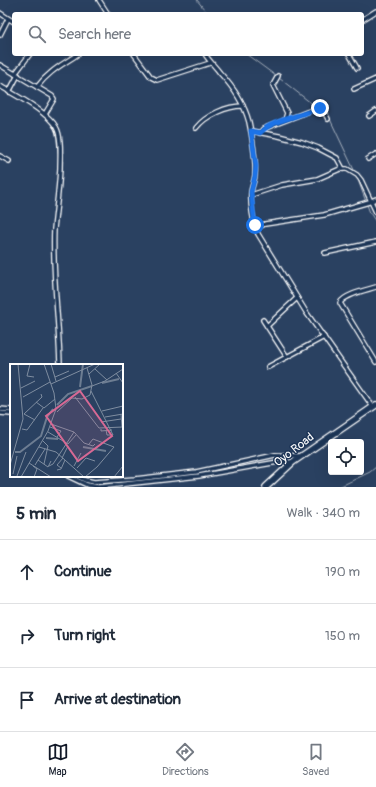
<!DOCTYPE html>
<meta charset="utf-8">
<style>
body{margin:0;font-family:Pangolin,sans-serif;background:#f6f6f7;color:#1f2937}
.controls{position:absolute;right:12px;bottom:12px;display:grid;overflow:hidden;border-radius:4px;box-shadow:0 4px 16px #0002}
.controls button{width:36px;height:36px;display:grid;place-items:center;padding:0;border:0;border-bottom:1px solid #e0e1e3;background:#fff;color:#1f2937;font:20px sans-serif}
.stop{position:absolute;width:12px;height:12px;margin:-9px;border:3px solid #1a73e8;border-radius:50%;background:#fff}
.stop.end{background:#1a73e8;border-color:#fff;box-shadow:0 1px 4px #0008}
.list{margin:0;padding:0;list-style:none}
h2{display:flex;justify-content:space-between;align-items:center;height:52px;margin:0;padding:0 16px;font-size:17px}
h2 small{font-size:13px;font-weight:400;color:#747a83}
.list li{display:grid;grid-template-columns:26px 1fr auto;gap:12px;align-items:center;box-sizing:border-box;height:64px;padding:0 16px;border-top:1px solid #e0e1e3}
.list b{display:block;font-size:15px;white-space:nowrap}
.list em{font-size:13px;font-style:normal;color:#747a83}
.icon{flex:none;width:22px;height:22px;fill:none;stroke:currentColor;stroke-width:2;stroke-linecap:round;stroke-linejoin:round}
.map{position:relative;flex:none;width:376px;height:487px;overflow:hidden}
.search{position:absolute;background:#fff;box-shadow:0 4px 16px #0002;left:12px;right:12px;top:12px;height:44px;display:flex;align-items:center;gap:10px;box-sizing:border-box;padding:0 14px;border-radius:4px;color:#747a83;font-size:15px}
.sheet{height:244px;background:#fff}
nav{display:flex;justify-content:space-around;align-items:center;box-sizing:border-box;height:56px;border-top:1px solid #e0e1e3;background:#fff;font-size:11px;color:#747a83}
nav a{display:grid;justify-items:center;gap:2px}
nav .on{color:#111827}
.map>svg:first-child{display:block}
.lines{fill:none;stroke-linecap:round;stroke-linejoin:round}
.stream{stroke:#a7b1be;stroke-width:1}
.minor-casing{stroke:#fff;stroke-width:6}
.trunk-casing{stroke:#fff;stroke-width:8}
.minor{stroke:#1d3557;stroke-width:3.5}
.trunk{stroke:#1d3557;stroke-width:5.5}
.route{stroke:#1a73e8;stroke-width:5}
.labels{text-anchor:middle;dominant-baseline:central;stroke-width:3;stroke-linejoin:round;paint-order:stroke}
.street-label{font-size:12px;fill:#fff;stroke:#1d3557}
.inset-river{fill:none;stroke:#6d7d92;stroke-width:2}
.inset-road{fill:none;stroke:#7f8da0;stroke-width:1}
.view{fill:#d76994;fill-opacity:0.15;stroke:#d76994;stroke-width:2}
.inset-edge{fill:none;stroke:#fff;stroke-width:2}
</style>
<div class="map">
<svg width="376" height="487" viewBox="0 0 376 487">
<rect width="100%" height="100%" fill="#2a4161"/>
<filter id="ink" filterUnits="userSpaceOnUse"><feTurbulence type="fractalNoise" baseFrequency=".025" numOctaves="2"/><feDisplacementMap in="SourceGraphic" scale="8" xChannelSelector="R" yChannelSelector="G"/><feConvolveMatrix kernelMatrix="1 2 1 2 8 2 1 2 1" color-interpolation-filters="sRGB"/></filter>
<g filter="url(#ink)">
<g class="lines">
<!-- stream -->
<g class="stream">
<path d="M197 0 208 14"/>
<path d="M246 54 276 76"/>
<path d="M279 78 316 107"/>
<path d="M329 117 355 172"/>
<path d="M357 177 370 213 376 222"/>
<path d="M339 487 370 472 376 467"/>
</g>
<!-- minor casing -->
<g class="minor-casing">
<g id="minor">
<path d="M99 0 108 14"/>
<path d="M0 13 14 22"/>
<path d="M362 20 376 11"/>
<path d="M0 35 8 19"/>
<path d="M134 54 151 77 157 80 210 63"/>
<path d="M205 54C209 61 215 66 220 73 233 87 244 103 249 122 252 135 256 161 255 174 255 180 252 185 251 192 250 203 253 223 258 234L306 312 373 407"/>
<path d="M349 54 357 68"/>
<path d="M0 65 52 96 54 99 45 114"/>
<path d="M15 74 30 54"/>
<path d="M278 76 273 85 287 113 285 120"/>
<path d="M0 86C15 95 48 112 56 127 62 137 60 156 60 168 59 189 56 209 54 229 52 274 59 320 60 365"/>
<path d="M37 87C49 71 62 65 78 54"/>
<path d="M354 89 376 79"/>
<path d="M9 92 18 75"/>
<path d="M369 116 376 111"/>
<path d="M196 128C206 115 227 106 243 106"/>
<path d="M251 131 279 136 302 142 318 148 337 158 343 169"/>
<path d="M260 133 263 129 268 127 317 108H322L328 119"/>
<path d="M0 156 9 161"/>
<path d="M368 159 376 154"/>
<path d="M251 195 282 185 317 179 340 169H347L357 175 361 180 376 212"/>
<path d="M256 228 265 224 324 215 369 202 376 199"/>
<path d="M325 253 376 242"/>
<path d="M376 287C367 290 345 294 340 303L376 362"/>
<path d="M263 320 287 357"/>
<path d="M267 326 297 298"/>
<path d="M268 367 324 337"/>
<path d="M0 409 11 410"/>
<path d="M0 413 11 414"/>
<path d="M68 476 87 485 98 487 199 476 278 462H292"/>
<path d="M77 476 85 480 94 482 135 479 196 472 275 455 301 456"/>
</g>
</g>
<!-- trunk casing -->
<g class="trunk-casing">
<path id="trunk" d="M266 487 293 462 376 405"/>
</g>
<!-- minor -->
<use href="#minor" class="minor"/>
<!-- trunk -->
<use href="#trunk" class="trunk"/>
</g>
</g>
<g class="lines" filter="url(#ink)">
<!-- route -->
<path class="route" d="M255 225 251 192 255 176 256 166 251 131 260 133C270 121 296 117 311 111 314 110 316 109 320 108"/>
</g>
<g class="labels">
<!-- street labels -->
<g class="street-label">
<text transform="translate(294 450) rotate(-38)">Oyo Road</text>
</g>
</g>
<!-- overview -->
<g transform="translate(10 364)">
<rect width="113" height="113" fill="#2a4161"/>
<path class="inset-river" d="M92 19 109 15M70 23 73 0M47 41 58 30 82 22M36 74 48 75M73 83 96 87M5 88H10L31 72 37 53 43 45"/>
<path class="inset-road" d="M20 0 17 12 24 13M41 0 46 17M85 5 97 16M106 9 113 19M79 10 90 0M45 13 59 7M41 20 85 0M82 22 95 17 113 5M11 24 25 17M81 27 103 71H97L96 66M13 33 40 18M65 33 89 64 113 63M26 38 34 44 45 35M92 47 113 42M47 48 62 34 72 35 80 31 82 21 77 4M14 50 32 33 31 30M14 50 25 56M111 50 112 63M95 53 113 50M91 58 111 55M41 60 64 68 74 79 83 82 85 80M40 63 51 67 47 73M12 65 17 66 33 44M91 65V67L102 66M38 68 58 80 66 71M33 77 38 82 34 100M79 80 83 75 104 83M29 83 46 88 74 113M49 91 64 68M52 94 58 82M28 96 38 103 41 97M19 99 41 113M0 101 13 55 8 0M25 101 35 85M23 102 27 105 24 113M39 102 43 100 49 91M64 102 71 89M51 104 47 101 53 94M67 104 76 94 85 97M47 106 51 105 55 96M3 110 7 92M7 112 16 88M11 113 38 67 46 45 44 29 34 0M75 113 87 103 104 83M104 113 113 102"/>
<path class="view" d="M70 27 102 72 68 97 36 52Z"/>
<rect width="113" height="113" class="inset-edge"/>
</g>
</svg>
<div class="controls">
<button><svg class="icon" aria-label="locate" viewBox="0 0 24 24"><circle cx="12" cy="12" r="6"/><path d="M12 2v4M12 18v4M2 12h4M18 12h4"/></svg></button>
</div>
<div class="stop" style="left:255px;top:225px"></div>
<div class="stop end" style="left:320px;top:108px"></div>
<div class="search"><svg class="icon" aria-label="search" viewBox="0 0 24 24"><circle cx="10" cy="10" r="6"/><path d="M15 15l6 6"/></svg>Search here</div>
</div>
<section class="sheet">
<h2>5 min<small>Walk · 340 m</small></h2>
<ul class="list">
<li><svg class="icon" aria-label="ahead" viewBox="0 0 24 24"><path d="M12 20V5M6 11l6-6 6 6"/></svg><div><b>Continue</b></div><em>190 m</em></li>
<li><svg class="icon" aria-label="right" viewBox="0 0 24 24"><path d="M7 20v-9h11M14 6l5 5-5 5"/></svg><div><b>Turn right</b></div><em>150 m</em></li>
<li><svg class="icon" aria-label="arrive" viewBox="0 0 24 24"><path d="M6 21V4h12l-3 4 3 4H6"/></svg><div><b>Arrive at destination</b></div></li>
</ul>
</section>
<nav>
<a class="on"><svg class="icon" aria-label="map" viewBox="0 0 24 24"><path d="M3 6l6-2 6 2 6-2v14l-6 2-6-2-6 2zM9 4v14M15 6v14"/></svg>Map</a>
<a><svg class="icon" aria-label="directions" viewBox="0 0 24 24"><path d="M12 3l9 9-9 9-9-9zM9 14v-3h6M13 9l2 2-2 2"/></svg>Directions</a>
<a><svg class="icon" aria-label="saved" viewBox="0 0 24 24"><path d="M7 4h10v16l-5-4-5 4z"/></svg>Saved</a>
</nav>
